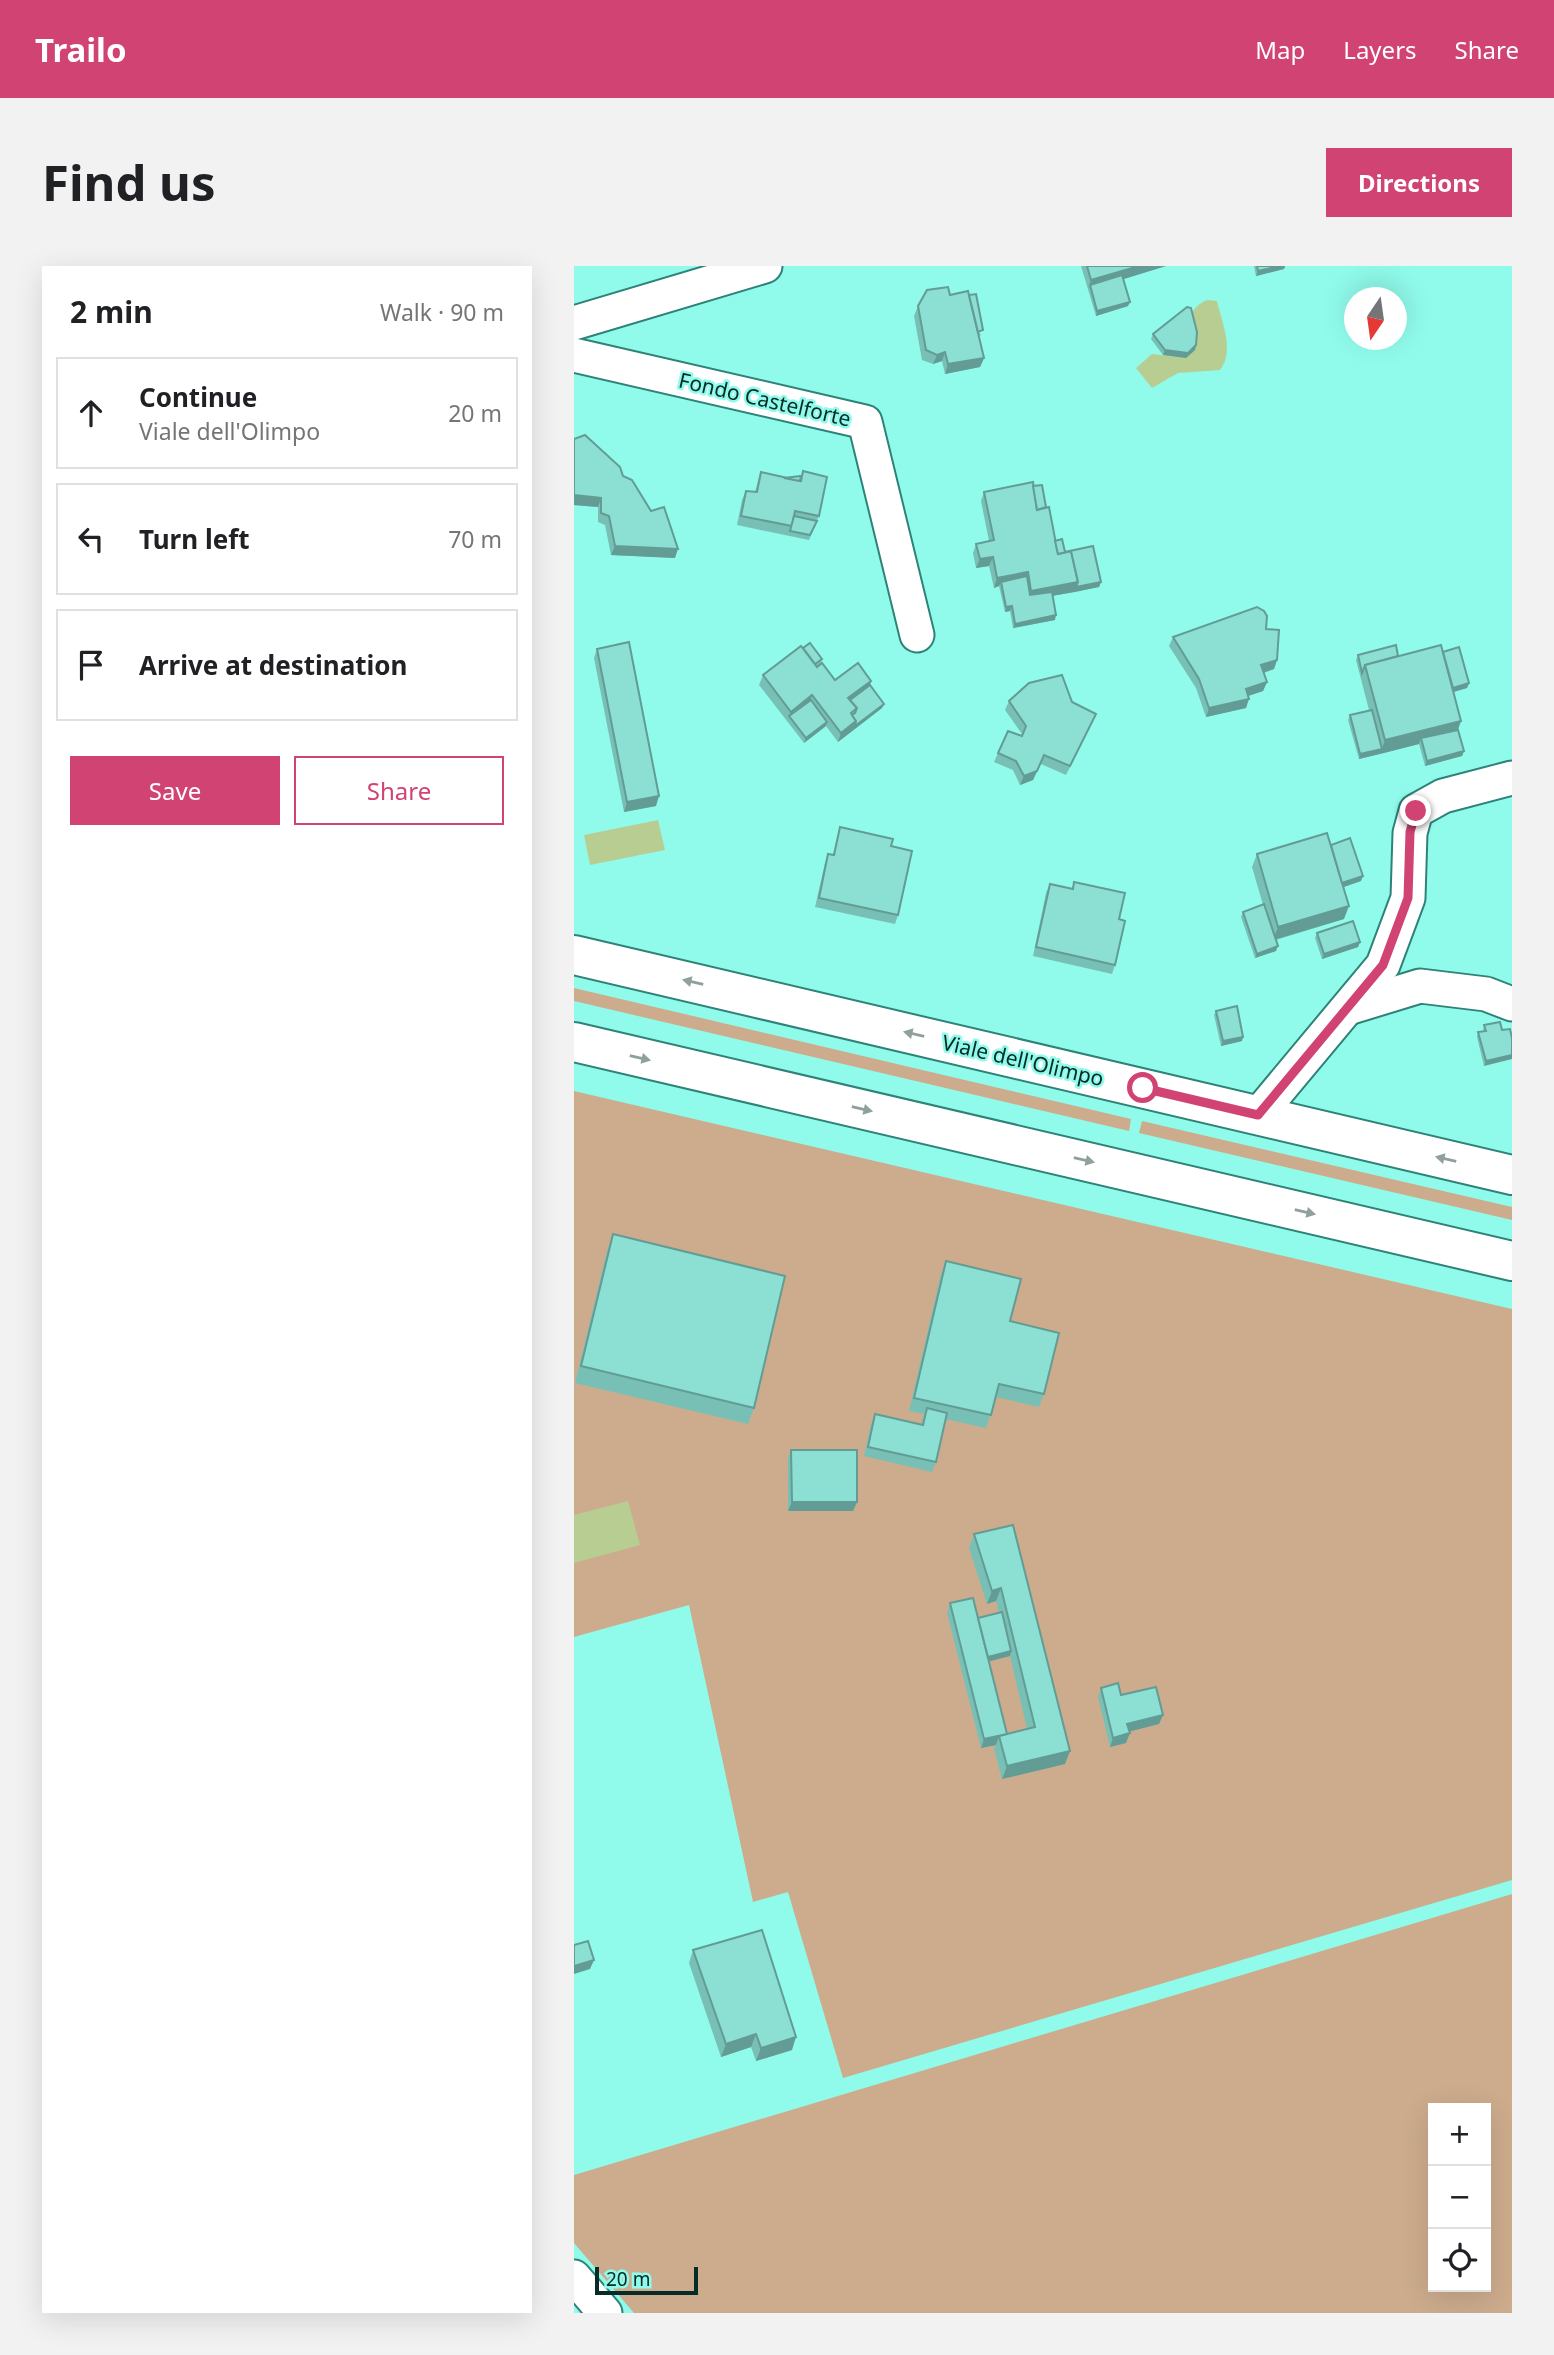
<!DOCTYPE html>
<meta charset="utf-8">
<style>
body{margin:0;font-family:"Noto Sans",sans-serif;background:#f2f2f2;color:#202124}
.controls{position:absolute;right:21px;bottom:21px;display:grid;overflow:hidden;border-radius:0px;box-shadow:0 7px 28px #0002}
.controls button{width:63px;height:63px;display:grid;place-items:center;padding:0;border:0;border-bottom:2px solid #e0e0e0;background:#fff;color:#202124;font:35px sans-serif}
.compass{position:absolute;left:770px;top:21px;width:63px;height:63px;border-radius:50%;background:#fff;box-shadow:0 7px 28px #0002;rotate:193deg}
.scale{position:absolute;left:21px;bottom:18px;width:103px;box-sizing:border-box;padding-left:7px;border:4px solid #072b27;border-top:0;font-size:19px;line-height:24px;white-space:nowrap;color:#072b27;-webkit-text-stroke:5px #90fbeb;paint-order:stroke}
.stop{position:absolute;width:21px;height:21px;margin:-16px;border:5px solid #d04372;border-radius:50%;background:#fff}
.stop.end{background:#d04372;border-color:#fff;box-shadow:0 2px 7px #0008}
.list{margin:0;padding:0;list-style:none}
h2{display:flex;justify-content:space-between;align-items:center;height:91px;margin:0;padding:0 28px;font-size:30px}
h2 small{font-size:23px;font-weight:400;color:#757577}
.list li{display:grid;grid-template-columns:46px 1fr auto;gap:21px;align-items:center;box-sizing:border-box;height:112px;margin:0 14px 14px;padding:0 14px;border:2px solid #e0e0e0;border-radius:0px}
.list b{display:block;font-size:26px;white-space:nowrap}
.list p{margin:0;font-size:23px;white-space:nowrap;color:#757577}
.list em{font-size:23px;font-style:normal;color:#757577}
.actions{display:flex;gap:14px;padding:21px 28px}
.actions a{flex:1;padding:16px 0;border:2px solid #d04372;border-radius:0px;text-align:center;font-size:24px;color:#d04372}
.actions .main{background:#d04372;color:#fff}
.icon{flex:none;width:38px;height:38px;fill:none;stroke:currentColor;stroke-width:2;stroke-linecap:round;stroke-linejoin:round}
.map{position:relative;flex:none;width:938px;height:2047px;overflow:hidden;border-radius:0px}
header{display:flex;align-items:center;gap:42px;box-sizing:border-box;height:98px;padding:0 35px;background:#d04372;color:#fff}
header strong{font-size:33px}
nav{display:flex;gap:38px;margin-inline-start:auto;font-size:24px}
.intro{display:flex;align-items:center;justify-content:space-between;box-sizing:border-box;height:168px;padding:0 42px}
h1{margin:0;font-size:49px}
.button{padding:18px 32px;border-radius:0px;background:#d04372;color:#fff;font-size:24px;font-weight:700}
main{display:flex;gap:42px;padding:0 42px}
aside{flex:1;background:#fff;border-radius:0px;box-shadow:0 7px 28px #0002}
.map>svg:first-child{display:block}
.green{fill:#cdac8d;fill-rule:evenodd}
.water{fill:#b8cd91}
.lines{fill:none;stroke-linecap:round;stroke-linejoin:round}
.minor-casing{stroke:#2e8278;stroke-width:37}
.tertiary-casing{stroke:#2e8278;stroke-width:42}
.minor{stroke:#fff;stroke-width:33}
.tertiary{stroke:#fff;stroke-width:38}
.wall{fill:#78c0b5;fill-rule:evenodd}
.shaded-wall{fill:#629c94}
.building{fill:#8cdfd3;stroke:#629c94;stroke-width:2}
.oneway{fill:#8fa09e}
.route{stroke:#d04372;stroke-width:9}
.labels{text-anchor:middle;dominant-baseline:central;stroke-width:5;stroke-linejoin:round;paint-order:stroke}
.street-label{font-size:21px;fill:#072b27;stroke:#90fbeb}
</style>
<header>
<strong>Trailo</strong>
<nav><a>Map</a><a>Layers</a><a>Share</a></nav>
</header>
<div class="intro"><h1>Find us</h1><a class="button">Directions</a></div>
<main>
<aside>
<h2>2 min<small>Walk · 90 m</small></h2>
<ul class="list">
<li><svg class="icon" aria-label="ahead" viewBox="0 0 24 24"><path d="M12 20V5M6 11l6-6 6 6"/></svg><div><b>Continue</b><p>Viale dell'Olimpo</p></div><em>20 m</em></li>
<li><svg class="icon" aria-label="left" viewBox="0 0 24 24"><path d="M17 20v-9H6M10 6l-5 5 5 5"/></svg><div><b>Turn left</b></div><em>70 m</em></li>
<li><svg class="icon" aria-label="arrive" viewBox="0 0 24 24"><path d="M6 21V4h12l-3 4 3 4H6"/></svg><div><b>Arrive at destination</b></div></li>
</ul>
<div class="actions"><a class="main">Save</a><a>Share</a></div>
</aside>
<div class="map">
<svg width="938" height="2047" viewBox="0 0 938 2047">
<rect width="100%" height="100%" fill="#90fbeb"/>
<!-- green -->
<g class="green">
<path d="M0 722 557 853 555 865 0 735Z"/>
<path d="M0 825 938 1043V1614L269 1812 214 1626 179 1636 115 1339 0 1371Z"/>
<path d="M568 855 938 941V954L565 867Z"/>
<path d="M938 1628V2047H60L0 1977V1909ZM859 1842H912V2021H859Z"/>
</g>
<!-- water -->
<g class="water">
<path d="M633 34 643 35C648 57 661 85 646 104L604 107 578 122 562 102 578 88 612 92C614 69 609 44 633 34Z"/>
<path d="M84 554 91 584 16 599 10 569Z"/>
<path d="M54 1235 66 1279 0 1297V1249Z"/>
</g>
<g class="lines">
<!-- minor casing -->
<g class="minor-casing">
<g id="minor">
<path d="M0 57 191 0"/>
<path d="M0 89 291 156 343 369"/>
<path d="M774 742 846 720 912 728 938 738"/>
<path d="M684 849 809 699 834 632 836 567 842 545 869 530 938 512"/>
<path d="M0 2011 31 2047"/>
</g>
</g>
<!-- tertiary casing -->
<g class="tertiary-casing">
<g id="tertiary">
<path d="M0 689 938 909"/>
<path d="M0 776 938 995"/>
</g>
</g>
<!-- minor -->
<use href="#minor" class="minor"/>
<!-- tertiary -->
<use href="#tertiary" class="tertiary"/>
</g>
<!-- wall -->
<g class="wall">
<path d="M507 0H592L550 13 554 40 522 50Z"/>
<path d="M680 0H711L710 3 682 10Z"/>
<path d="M376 29 407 69 405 70 410 92 406 101 371 108 368 95 359 98 348 94 340 50 344 40Z"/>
<path d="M579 68 622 79 621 84 612 92 589 89 577 73Z"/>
<path d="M0 173 49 210 101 292 37 289 31 259 24 256V241L0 239Z"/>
<path d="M186 207 245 250 235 274 163 259 168 234 172 225 181 226Z"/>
<path d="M459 220 472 241 481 275 491 286 527 316 525 321 478 330 481 354 439 362 436 345 431 346 425 320 420 322 415 300 402 302 399 287 402 278 415 275 407 235 410 226Z"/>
<path d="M692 363 703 394 700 403 690 407 693 416 689 425 674 430 672 442 632 451 622 422 595 380 599 371Z"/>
<path d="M229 382 248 393 247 398 243 401 261 414 297 415 296 419 310 438 308 442 264 476 252 460 230 477 185 419 189 409Z"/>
<path d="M23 383 82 540 50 546 20 392Z"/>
<path d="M869 386 895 417 893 422 880 426 887 455 884 464 890 485 888 490 851 500 845 478 785 493 774 454 776 449 795 444 782 394 784 389 824 390Z"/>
<path d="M435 435 498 436 518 457 492 509 467 498 459 514 446 519 439 504 420 496 424 487 448 468 431 444Z"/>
<path d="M266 561 317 580 324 649 321 658 241 641 251 597 254 588H259Z"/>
<path d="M757 579 787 615 769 621 770 653 702 674V685L681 692 667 651 669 646 689 639 678 601 683 588Z"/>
<path d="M500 616 545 653 541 699 538 708 459 690 472 627 476 618 498 623Z"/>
<path d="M743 667 786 676 784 681 748 693 741 672Z"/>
<path d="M642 745 668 775 647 780 640 749Z"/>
<path d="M910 759 928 764 910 800 903 771 904 766 909 765Z"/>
<path d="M39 968 180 1142 174 1158 1 1117 33 985Z"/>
<path d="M372 995 436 1055 470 1128 465 1141 422 1131 412 1162 371 1153 362 1196 358 1206 290 1190 297 1158 301 1148 347 1159 350 1148 335 1145 367 1008Z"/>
<path d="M217 1184 283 1236 279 1245H214V1193Z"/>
<path d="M439 1259 491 1498 428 1513 420 1483 422 1479 407 1482 373 1347 376 1337 404 1352 425 1347 422 1335 413 1338 395 1282 400 1268ZM436 1390 453 1463 433 1468 415 1395Z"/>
<path d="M527 1422 547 1429 589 1449 585 1458 555 1465 552 1477 536 1481 524 1431Z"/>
<path d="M119 1684 218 1784 182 1795 177 1781 147 1791 115 1697Z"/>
</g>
<!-- shaded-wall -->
<g class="shaded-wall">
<path d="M565 0H592L517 23 516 19 514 23 517 14Z"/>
<path d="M705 0H711L710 3 682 10 684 5Z"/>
<path d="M556 36 554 40 522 50 523 45Z"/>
<path d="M622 79 621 84 612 92 589 89 591 84Z"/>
<path d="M371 86 368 95 359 98 363 89Z"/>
<path d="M410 92 406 101 371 108 374 98Z"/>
<path d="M0 229 27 232 24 241 0 239Z"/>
<path d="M41 280 104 283 101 292 37 289Z"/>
<path d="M419 291 415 300 402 302 406 293Z"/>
<path d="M454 306 451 315 427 316 425 320 420 322 423 312Z"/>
<path d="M504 316 501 326 454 334 457 325Z"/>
<path d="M527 316 525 321 501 326 502 321Z"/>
<path d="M438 340 436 345 431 346 432 341Z"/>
<path d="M482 349 481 354 439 362 441 358Z"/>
<path d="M703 394 700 403 684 408 687 399Z"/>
<path d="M297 415 294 424 274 438V432Z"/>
<path d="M693 416 689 425 668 432 672 423Z"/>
<path d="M895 417 893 422 872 428 874 423Z"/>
<path d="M238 429 235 438 215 450 217 446Z"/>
<path d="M675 433 672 442 632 451 635 442Z"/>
<path d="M310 438 308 442 264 476 267 467 282 455Z"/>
<path d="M887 455 882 468 847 472 845 478 806 488 811 474Z"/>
<path d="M253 456 252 460 230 477 232 472Z"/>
<path d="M808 483 806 488 785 493 786 488Z"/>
<path d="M890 485 888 490 851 500 853 495Z"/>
<path d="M470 489 459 514 446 519 450 510Z"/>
<path d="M85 530 82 540 50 546 53 536Z"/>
<path d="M789 610 787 615 764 623 766 618Z"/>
<path d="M775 640 770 653 699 674 704 661Z"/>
<path d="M786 676 784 681 748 693 750 688Z"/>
<path d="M704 680 702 685 681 692 683 688Z"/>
<path d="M669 771 668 775 647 780 649 775Z"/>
<path d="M938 789V793L910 800 912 795Z"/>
<path d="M218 1236H283L279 1245H214Z"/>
<path d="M427 1322 422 1335 413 1338 418 1325Z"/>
<path d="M437 1385 436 1390 409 1397 411 1392Z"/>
<path d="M589 1449 585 1458 550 1467 553 1458Z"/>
<path d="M556 1467 552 1477 536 1481 539 1472Z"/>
<path d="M433 1468 425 1470 422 1479 407 1482 410 1473Z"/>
<path d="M496 1485 491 1498 428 1513 433 1500Z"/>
<path d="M20 1694 16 1703 0 1708V1700Z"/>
<path d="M182 1768 177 1781 147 1791 152 1778Z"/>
<path d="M222 1771 218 1784 182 1795 187 1782Z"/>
</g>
<!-- building -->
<g class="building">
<path d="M513 0H565L517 14Z"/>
<path d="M683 0H705L684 5Z"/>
<path d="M548 9 556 36 523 45 516 19Z"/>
<path d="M374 21 376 29 394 25 410 92 374 98 371 86 363 89 352 84 344 40 353 24Z"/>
<path d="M402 28 409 64 404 66 395 29Z"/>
<path d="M613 41 617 42 623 66 622 79 614 87 591 84 579 68Z"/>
<path d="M11 169 46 201 49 210 58 214 77 245 90 241 104 283 41 280 35 250 27 247V232L0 229V173Z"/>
<path d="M229 205 253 211 245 250 221 245 218 260 167 250 172 225 183 226 187 206 227 215Z"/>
<path d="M227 210 226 215 210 212Z"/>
<path d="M459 216 463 244 475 241 484 288 497 285 504 316 457 325 454 306 423 312 419 291 406 293 402 278 420 274 410 226Z"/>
<path d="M468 219 472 241 463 244 459 220Z"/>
<path d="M220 250 243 255 236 269 216 265Z"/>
<path d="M488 273 491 286 519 280 527 316 502 321 504 316 497 285 484 288 481 275Z"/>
<path d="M453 310 456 329 478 326 482 349 441 358 438 340 432 341 427 316Z"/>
<path d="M683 341 690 345 693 350 692 363 705 364 703 394 687 399 693 416 672 423 675 433 635 442 625 413 599 371Z"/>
<path d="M55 376 85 530 53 536 23 383Z"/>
<path d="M236 377 248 393 241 398 229 382Z"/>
<path d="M822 379 824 390 791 399 788 407 784 389Z"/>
<path d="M867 379 887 455 811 474 791 399Z"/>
<path d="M227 380 243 401 248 397 261 414 284 397 297 415 274 432 283 442 277 447 282 455 267 467 238 429 217 446 189 409Z"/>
<path d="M885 381 895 417 879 422 869 386Z"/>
<path d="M488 409 498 436 522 448 496 500 470 489 463 505 450 510 442 495 424 487 434 465 448 470 452 460 435 435 455 417Z"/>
<path d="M296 419 310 438 281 460 282 455 278 449 281 447 283 442 276 434Z"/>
<path d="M237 434 253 456 232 472 215 450Z"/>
<path d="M798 444 808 483 786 488 776 449Z"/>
<path d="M884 464 890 485 853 495 847 472Z"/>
<path d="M266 561 319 573 317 580 338 585 324 649 245 632 254 588 260 589Z"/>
<path d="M753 567 775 640 704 661 683 588Z"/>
<path d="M776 572 789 610 768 617 757 579Z"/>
<path d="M500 616 551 627 545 653 551 655 541 699 462 681 476 618 499 623Z"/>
<path d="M690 638 704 680 683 688 669 646Z"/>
<path d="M779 655 786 676 750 688 743 667Z"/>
<path d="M663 740 669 771 649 775 642 745Z"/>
<path d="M926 756 928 764 936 763 938 772V789L912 795 904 766 912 765 910 759Z"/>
<path d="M39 968 211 1010 180 1142 7 1100Z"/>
<path d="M372 995 447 1013 436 1055 485 1067 470 1128 425 1118 417 1149 340 1132Z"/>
<path d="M353 1142 373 1147 362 1196 294 1181 301 1148 349 1159Z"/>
<path d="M217 1184H283V1236H218Z"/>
<path d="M439 1259 496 1485 433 1500 425 1470 461 1461 427 1322 418 1325 400 1268Z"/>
<path d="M399 1332 433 1468 410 1473 376 1337Z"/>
<path d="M428 1346 437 1385 414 1391 404 1352Z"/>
<path d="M544 1417 547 1429 582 1421 589 1449 553 1458 556 1467 539 1472 527 1422Z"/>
<path d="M188 1664 222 1771 187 1782 182 1768 152 1778 119 1684Z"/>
<path d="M14 1675 20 1694 0 1700V1679Z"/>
</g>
<!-- one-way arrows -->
<defs><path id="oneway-solid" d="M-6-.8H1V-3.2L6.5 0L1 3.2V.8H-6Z" transform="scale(1.75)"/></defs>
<g class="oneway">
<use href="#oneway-solid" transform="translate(119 716) rotate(-167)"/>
<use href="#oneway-solid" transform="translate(340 768) rotate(-167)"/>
<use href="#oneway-solid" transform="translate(66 792) rotate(13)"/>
<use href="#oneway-solid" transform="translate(288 843) rotate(13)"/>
<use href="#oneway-solid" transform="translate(872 893) rotate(-167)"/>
<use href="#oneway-solid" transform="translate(510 894) rotate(13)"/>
<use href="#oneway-solid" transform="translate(731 946) rotate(13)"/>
</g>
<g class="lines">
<!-- route -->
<path class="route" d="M569 822 684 849 809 699 834 632 836 566 842 545"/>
</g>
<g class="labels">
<!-- street labels -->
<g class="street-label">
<text transform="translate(191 133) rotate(13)">Fondo Castelforte</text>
<text transform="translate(449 794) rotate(13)">Viale dell'Olimpo</text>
</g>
</g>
</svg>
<div class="controls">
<button>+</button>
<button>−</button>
<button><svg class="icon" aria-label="locate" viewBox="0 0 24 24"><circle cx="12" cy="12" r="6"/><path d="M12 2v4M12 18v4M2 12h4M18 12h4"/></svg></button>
</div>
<svg class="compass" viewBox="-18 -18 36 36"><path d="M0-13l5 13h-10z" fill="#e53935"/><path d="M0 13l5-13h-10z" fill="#757577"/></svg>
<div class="scale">20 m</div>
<div class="stop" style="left:569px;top:822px"></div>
<div class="stop end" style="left:842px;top:545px"></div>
</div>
</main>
